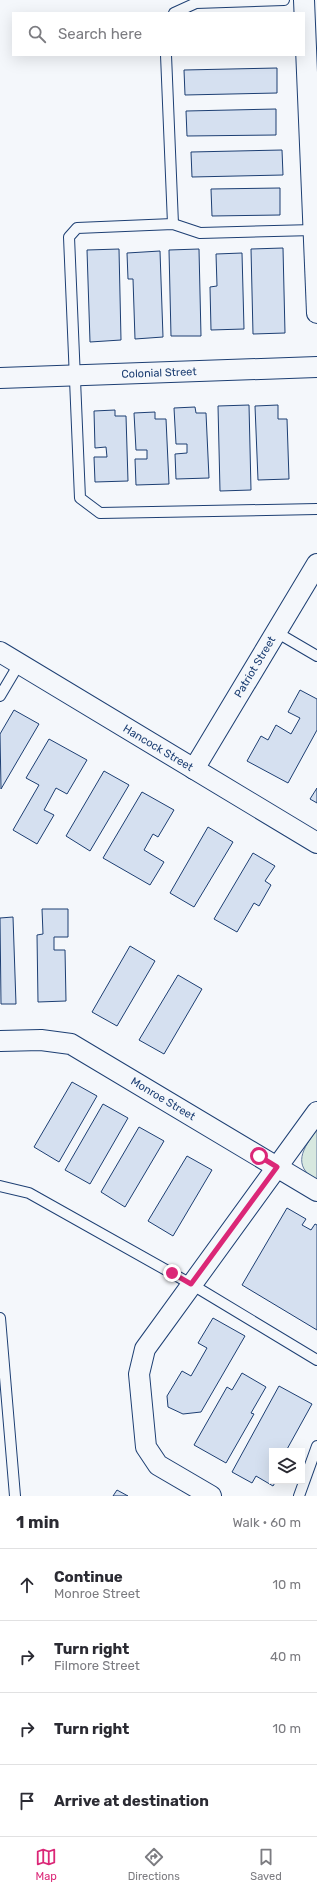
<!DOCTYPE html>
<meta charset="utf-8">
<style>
body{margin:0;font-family:Rubik,sans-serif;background:#f7f7f7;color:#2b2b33}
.controls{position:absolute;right:12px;bottom:12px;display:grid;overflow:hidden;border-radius:0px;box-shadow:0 4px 16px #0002}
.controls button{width:36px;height:36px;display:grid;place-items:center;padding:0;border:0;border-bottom:1px solid #e1e1e2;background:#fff;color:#2b2b33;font:20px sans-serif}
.stop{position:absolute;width:12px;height:12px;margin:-9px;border:3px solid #db2777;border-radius:50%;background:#fff}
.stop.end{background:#db2777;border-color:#fff;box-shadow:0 1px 4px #0008}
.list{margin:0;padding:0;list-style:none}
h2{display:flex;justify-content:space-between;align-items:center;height:52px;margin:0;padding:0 16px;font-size:17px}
h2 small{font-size:13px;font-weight:400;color:#7c7c81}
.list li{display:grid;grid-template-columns:26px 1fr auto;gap:12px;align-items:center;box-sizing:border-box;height:72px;padding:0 16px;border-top:1px solid #e1e1e2}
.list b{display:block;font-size:15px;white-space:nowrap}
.list p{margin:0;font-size:13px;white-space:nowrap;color:#7c7c81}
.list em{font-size:13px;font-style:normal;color:#7c7c81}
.icon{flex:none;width:22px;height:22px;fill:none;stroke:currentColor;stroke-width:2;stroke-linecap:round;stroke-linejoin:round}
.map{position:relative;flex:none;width:317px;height:1496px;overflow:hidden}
.search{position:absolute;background:#fff;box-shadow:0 4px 16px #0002;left:12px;right:12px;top:12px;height:44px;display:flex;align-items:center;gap:10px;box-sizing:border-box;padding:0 14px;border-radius:0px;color:#7c7c81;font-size:15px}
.sheet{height:340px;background:#fff}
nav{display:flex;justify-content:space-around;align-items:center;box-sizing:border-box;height:56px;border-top:1px solid #e1e1e2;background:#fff;font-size:11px;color:#7c7c81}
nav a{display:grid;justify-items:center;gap:2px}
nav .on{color:#db2777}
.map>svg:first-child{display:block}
.green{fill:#d7e8df;stroke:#687fa3}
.building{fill:#d5e0f0;stroke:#1d3f73}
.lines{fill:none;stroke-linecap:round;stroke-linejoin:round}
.service-casing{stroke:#1d3f73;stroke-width:12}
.minor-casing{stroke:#1d3f73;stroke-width:22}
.service{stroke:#f4f7fb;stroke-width:10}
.minor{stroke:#f4f7fb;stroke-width:20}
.route{stroke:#db2777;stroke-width:5}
.labels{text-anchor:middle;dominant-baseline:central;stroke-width:3;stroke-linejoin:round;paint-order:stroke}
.street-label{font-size:11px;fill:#1d3f73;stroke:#f4f7fb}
</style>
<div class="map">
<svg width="317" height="1496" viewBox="0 0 317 1496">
<rect width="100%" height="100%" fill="#f4f7fb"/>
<!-- green -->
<path class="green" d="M317 1129V1181C291 1165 303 1149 317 1129Z"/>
<!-- building -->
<g class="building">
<path d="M277 68V93L185 95 184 70Z"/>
<path d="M276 109V135L187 136 186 111Z"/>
<path d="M282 150 283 175 192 177 191 152Z"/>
<path d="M280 188V215L212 216 211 189Z"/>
<path d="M283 248 285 333 253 334 251 249Z"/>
<path d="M119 249 121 340 90 342 87 250Z"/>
<path d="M199 249 201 336H171L169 250Z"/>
<path d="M160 251 163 337 135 339 133 279H128L127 253Z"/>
<path d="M242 253 244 329 211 330 210 287 217 286 216 254Z"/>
<path d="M249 405 251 490 220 491 218 406Z"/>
<path d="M278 405V419H287L289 479 258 480 255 406Z"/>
<path d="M195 407 196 413H206L209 478 176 479 175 454 187 453V444H176L174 408Z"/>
<path d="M115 410V416H126L128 481 95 482 94 457H107L106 447 95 448 94 411Z"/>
<path d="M155 412V419H166L169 484 136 485 135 459H147V450H136L134 413Z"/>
<path d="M300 690 317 699V730L288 783 247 761 261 736 268 740 276 725 291 734 300 718 288 712Z"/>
<path d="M14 710 39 724 1 789 0 734Z"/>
<path d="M49 739 87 760 67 794 56 788 44 810 54 815 37 844 13 830 39 785 26 778Z"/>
<path d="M104 771 129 785 90 851 66 836Z"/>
<path d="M317 788V803L310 799Z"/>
<path d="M142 792 174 810 158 837 153 834 144 850 164 862 150 885 103 858Z"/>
<path d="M208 827 233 842 194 907 170 893Z"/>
<path d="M253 853 275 866 265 881 271 885 259 906 254 903 237 932 214 919Z"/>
<path d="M42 909H68V937H54V950H65L66 1001 38 1002 37 935 43 934Z"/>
<path d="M13 917 16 1004H1L0 918Z"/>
<path d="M130 946 155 961 117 1026 92 1012Z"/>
<path d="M178 975 202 989 164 1054 139 1040Z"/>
<path d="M72 1082 97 1096 59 1162 34 1147Z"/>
<path d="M103 1104 128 1118 90 1184 65 1170Z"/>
<path d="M139 1127 164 1141 125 1207 101 1192Z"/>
<path d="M187 1156 212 1170 173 1236 148 1221Z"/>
<path d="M287 1208 306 1219 302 1225 311 1230 315 1224 317 1225V1330L242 1285Z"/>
<path d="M213 1318 245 1336 201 1412 183 1414 168 1407 167 1396 182 1371 191 1376 207 1348 198 1343Z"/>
<path d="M242 1373 266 1387 251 1413 254 1414 226 1463 194 1445 227 1387 232 1390Z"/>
<path d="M279 1386 312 1404 286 1451H272V1481H276L273 1486 256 1476 252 1483 232 1472Z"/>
<path d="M117 1490 128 1496H113Z"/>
</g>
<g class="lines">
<!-- service casing -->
<g class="service-casing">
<g id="service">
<path d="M174 13 196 3 284 0"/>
<path d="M166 55 173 224"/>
<path d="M314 230 200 233 173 224 77 228 69 237 80 498 100 513 317 509"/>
<path d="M276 632 317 656"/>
<path d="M0 696 19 664"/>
<path d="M0 1186 29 1193 191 1284 317 1360"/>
<path d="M0 1318 15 1496"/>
<path d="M299 1496 317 1446"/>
</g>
</g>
<!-- minor casing -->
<g class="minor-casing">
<g id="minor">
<path d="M304 0 317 313"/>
<path d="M0 378 317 367"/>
<path d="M0 652 317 843"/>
<path d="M194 769 317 564"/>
<path d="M0 1041 41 1040 71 1044 317 1191"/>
<path d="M211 1496 158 1465 146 1447 139 1374 145 1349 317 1112"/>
</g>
</g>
<!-- service -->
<use href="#service" class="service"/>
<!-- minor -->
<use href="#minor" class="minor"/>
</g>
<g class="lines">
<!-- route -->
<path class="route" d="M172 1273 191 1284 277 1167 259 1156"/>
</g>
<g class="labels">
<!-- street labels -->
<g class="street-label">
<text transform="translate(159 373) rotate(-2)">Colonial Street</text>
<text transform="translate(255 667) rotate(-59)">Patriot Street</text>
<text transform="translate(158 748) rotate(31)">Hancock Street</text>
<text transform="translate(163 1099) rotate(31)">Monroe Street</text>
</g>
</g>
</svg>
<div class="controls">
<button><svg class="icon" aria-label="layers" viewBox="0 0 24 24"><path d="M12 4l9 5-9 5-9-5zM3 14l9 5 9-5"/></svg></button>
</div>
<div class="stop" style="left:259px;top:1156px"></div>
<div class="stop end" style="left:172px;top:1273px"></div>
<div class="search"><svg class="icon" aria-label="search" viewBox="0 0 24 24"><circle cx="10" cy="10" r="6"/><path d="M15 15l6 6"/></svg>Search here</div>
</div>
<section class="sheet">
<h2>1 min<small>Walk · 60 m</small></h2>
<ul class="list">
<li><svg class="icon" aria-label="ahead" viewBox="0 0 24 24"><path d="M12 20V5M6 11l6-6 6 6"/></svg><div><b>Continue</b><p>Monroe Street</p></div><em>10 m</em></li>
<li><svg class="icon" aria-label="right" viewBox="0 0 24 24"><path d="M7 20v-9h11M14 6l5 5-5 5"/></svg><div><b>Turn right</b><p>Filmore Street</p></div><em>40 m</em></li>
<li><svg class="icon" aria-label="right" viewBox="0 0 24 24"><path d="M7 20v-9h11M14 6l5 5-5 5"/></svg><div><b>Turn right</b></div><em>10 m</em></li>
<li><svg class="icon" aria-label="arrive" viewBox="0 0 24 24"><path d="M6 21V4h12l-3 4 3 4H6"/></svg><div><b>Arrive at destination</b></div></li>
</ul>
</section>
<nav>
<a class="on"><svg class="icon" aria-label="map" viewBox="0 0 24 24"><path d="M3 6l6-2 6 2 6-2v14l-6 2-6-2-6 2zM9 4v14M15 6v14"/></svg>Map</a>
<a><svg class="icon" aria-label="directions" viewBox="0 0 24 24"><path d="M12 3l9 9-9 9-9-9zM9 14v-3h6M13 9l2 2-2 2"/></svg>Directions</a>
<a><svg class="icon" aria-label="saved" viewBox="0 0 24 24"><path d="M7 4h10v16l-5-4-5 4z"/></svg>Saved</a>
</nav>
